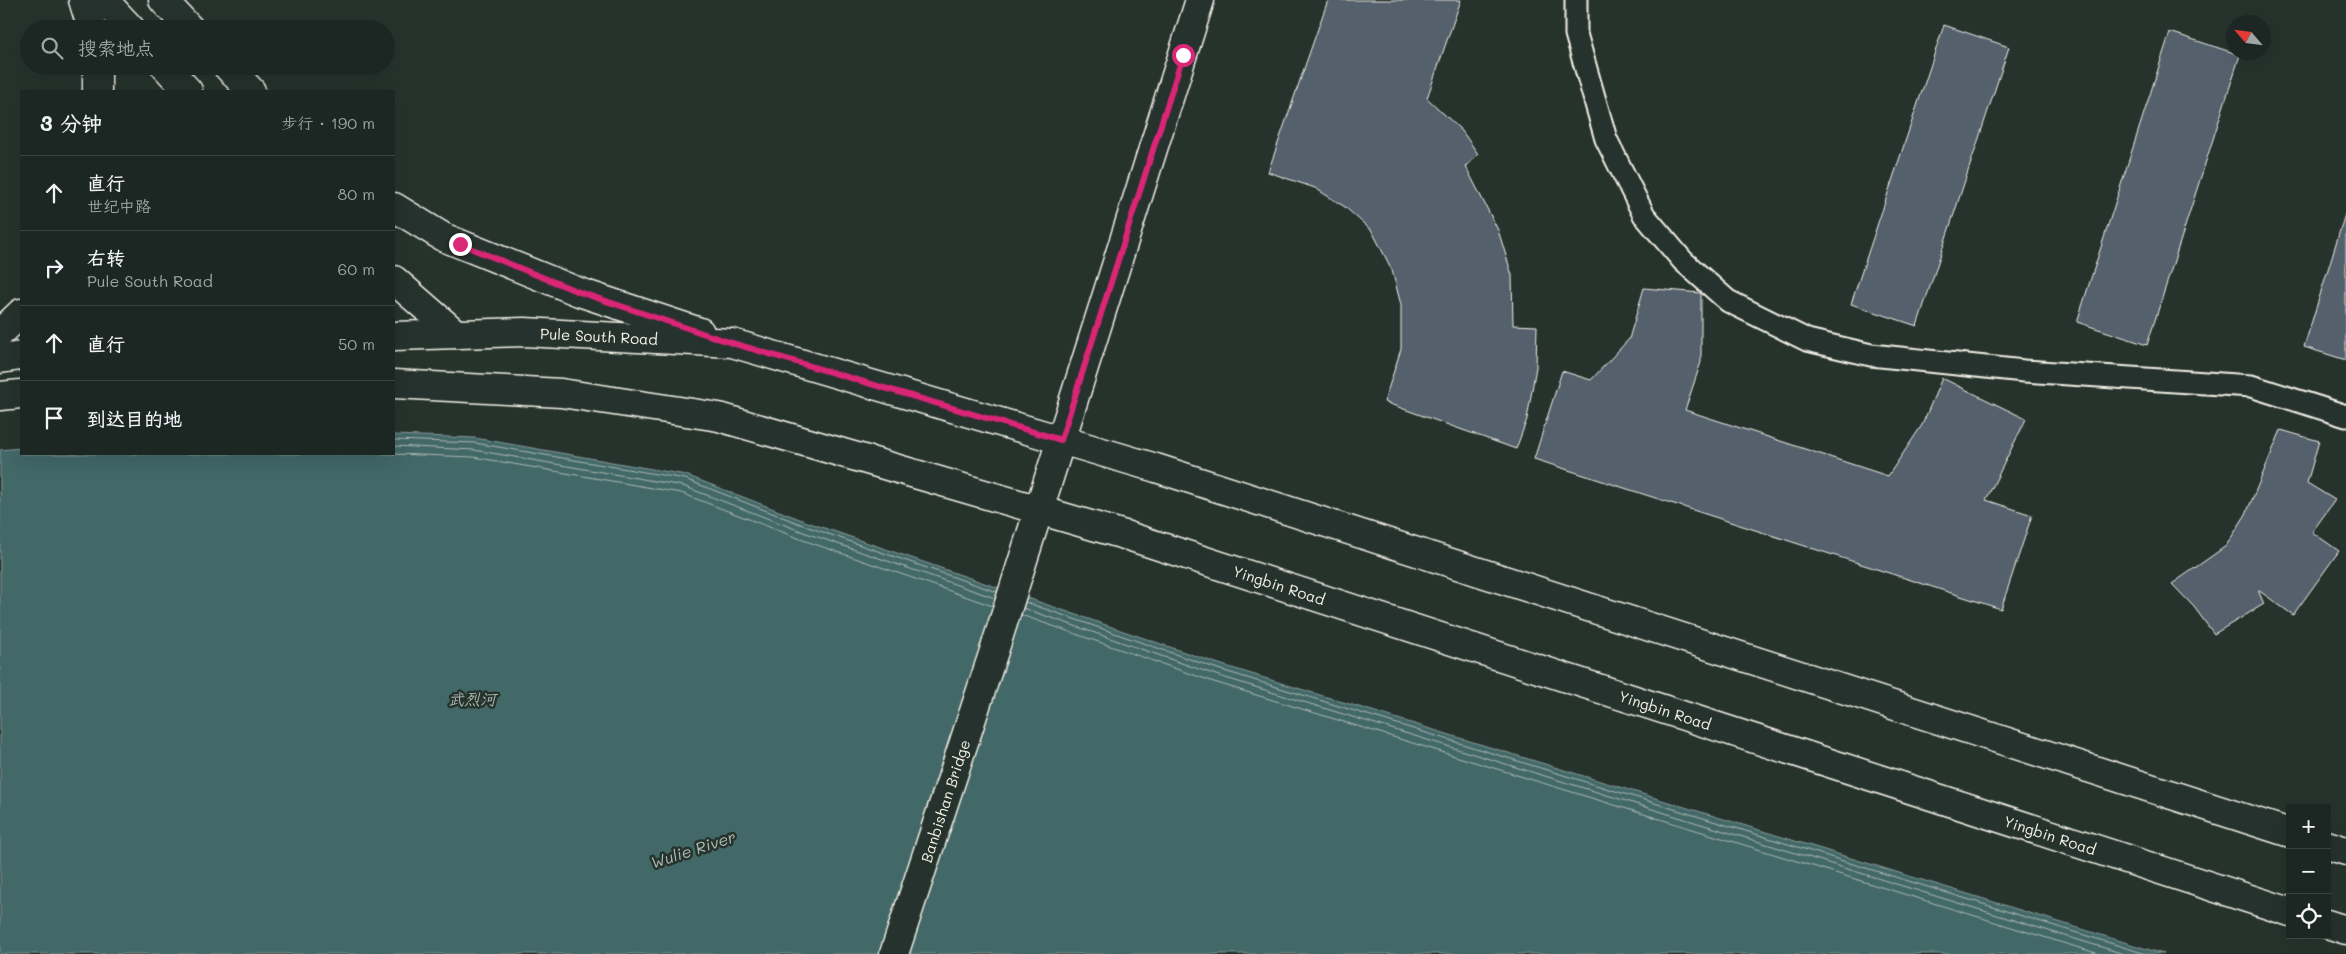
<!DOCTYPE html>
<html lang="zh">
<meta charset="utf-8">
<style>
body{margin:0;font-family:Mali,"LXGW WenKai TC",sans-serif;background:#252e2a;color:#f1f3f6}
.controls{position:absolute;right:15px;bottom:15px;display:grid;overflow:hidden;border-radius:0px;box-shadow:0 5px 20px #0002}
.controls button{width:45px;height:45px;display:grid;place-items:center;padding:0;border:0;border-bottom:1px solid #3a4340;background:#1c2622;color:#f1f3f6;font:25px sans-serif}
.compass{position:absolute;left:2226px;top:15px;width:45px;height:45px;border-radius:50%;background:#1c2622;box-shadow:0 5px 20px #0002;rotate:298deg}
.stop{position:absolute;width:15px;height:15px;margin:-11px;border:4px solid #db2777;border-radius:50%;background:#fff}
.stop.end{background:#db2777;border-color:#fff;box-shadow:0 1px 5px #0008}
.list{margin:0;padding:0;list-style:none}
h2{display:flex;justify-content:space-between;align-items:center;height:65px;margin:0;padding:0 20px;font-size:21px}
h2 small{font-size:16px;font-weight:400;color:#a0a5a5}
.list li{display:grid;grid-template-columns:32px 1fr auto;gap:15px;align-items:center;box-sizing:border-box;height:75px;padding:0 20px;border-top:1px solid #3a4340}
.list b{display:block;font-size:19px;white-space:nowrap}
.list p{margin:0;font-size:16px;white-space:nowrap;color:#a0a5a5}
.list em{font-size:16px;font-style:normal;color:#a0a5a5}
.icon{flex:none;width:28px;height:28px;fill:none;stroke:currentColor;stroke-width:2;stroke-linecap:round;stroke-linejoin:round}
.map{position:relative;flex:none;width:2346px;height:954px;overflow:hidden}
.search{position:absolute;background:#1c2622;box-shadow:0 5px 20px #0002;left:20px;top:20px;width:375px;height:55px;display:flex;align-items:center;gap:12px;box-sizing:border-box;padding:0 18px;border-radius:28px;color:#a0a5a5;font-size:19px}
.panel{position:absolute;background:#1c2622;box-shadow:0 5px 20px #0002;left:20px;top:90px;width:375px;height:365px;border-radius:0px}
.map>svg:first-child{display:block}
.water{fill:#436767;stroke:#8a9e9b}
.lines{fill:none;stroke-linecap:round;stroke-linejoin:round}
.shore{stroke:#adbab4;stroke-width:1}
.building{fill:#54606d;stroke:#f4f1e8}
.service-casing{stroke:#f4f1e8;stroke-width:25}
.tertiary-casing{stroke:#f4f1e8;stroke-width:31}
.secondary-casing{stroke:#f4f1e8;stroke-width:31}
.trunk-casing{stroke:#f4f1e8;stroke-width:31}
.service{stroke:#26332d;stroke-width:21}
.tertiary{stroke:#26332d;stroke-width:28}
.secondary{stroke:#26332d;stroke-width:28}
.trunk{stroke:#26332d;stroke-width:28}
.route{stroke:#db2777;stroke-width:6}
.labels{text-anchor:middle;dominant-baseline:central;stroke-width:5;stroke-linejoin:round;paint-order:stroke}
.street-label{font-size:15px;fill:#f4f1e8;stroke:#26332d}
.water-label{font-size:16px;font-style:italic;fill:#adbab4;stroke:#26332d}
</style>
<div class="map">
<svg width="2346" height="954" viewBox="0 0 2346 954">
<rect width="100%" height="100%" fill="#26332d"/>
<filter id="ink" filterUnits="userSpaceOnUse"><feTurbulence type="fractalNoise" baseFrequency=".02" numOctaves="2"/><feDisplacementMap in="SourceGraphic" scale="10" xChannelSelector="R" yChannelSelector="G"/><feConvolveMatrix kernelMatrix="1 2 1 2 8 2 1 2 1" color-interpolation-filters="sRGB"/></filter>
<g filter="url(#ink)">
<!-- water -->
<path class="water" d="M394 435 475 438 686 475 810 523 1219 664 2163 954H0V450L21 448V454H394Z"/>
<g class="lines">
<!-- shore -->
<g class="shore">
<path d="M394 440 475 443 685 479 808 527 997 592"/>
<path d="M394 446 474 450 683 486 806 533 995 598"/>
<path d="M394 454 473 457 681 493 803 540 993 606"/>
<path d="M1025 602 1218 669 2146 954"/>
<path d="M1023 608 1216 675 2124 954"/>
<path d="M1021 615 1214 682 2099 954"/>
</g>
</g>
<!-- building -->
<g class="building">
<path d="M1328 0H1461L1427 98 1462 131 1478 154 1466 167 1498 230 1512 275 1513 325 1537 326 1536 367 1527 419 1516 449 1384 402 1401 349V305L1392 270 1372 231 1345 207 1315 188 1268 172Z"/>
<path d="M1944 25 2009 47 1917 326 1851 304Z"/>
<path d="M2170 32 2240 55 2147 345 2077 322Z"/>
<path d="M2346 211V360L2304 347Z"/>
<path d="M1644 288 1701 293V362L1685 410 1888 476 1922 425 1942 378 2026 419 1986 500 2032 515 2001 609 1534 459 1562 371 1591 380 1629 339Z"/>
<path d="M2281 430 2319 441 2307 483 2335 500 2312 532 2339 551 2293 615 2258 590 2264 604 2214 634 2194 607 2172 584 2226 546 2246 514Z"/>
</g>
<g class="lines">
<!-- service casing -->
<g class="service-casing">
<path id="service" d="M1576 0V34L1606 139 1644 215 1683 261 1728 301 1807 340 1871 355 2024 371 2251 386 2346 416"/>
</g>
<!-- tertiary casing -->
<g class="tertiary-casing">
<path id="tertiary" d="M1061 440 1200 0"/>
</g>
<!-- secondary casing -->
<g class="secondary-casing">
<g id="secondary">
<path d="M83 0 92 29"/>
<path d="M104 0 131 29"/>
<path d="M163 0 190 29"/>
<path d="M165 66 188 91"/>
<path d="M227 66 251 91"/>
<path d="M97 91V66"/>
<path d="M394 207 443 237 579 292 700 332"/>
<path d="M394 280 456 334"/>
<path d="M0 333 21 313"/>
<path d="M394 336 524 332 732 343 1061 440"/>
<path d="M0 359 21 356"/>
<path d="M394 384 561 393 719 417 1039 510"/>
<path d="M0 396 21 394"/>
</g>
</g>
<!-- trunk casing -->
<g class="trunk-casing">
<g id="trunk">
<path d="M1039 510 1128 536 2290 912"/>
<path d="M2327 845 2346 851"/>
<path d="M2327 924 2346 930"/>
<path d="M894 954 995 648 1061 440 1156 468 2290 833"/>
</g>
</g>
<!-- service -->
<use href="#service" class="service"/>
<!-- tertiary -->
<use href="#tertiary" class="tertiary"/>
<!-- secondary -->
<use href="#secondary" class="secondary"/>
<!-- trunk -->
<use href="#trunk" class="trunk"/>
</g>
</g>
<g class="lines" filter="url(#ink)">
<!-- route -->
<path class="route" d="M460 244 579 292 732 343 1061 440 1183 55"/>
</g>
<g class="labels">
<!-- street labels -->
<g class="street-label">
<text transform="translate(599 336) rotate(3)">Pule South Road</text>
<text transform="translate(1279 585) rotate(18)">Yingbin Road</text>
<text transform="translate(1665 710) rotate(18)">Yingbin Road</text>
<text transform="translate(945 801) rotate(-72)">Banbishan Bridge</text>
<text transform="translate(2050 835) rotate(18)">Yingbin Road</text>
</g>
<!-- water labels -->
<g class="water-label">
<text x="472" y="698">武烈河</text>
<text transform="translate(693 849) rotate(-18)">Wulie River</text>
</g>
</g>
</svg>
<div class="controls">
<button>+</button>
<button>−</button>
<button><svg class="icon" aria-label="locate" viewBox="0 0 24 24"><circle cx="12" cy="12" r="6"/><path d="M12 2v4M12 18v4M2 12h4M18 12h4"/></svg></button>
</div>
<svg class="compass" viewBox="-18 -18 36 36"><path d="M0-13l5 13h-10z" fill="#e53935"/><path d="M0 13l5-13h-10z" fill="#a0a5a5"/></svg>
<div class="stop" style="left:1183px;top:55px"></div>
<div class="stop end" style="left:460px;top:244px"></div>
<div class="search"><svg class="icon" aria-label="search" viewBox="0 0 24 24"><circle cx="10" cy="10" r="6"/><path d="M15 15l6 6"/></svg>搜索地点</div>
<section class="panel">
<h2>3 分钟<small>步行 · 190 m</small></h2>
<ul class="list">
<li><svg class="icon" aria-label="ahead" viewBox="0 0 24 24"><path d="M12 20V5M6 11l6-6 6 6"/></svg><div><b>直行</b><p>世纪中路</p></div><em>80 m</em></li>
<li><svg class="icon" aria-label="right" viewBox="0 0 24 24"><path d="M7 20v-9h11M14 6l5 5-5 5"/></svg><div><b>右转</b><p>Pule South Road</p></div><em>60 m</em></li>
<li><svg class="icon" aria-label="ahead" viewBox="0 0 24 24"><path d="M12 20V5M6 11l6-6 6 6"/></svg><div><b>直行</b></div><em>50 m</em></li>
<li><svg class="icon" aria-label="arrive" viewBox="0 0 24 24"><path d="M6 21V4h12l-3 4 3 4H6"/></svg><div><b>到达目的地</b></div></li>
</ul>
</section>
</div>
